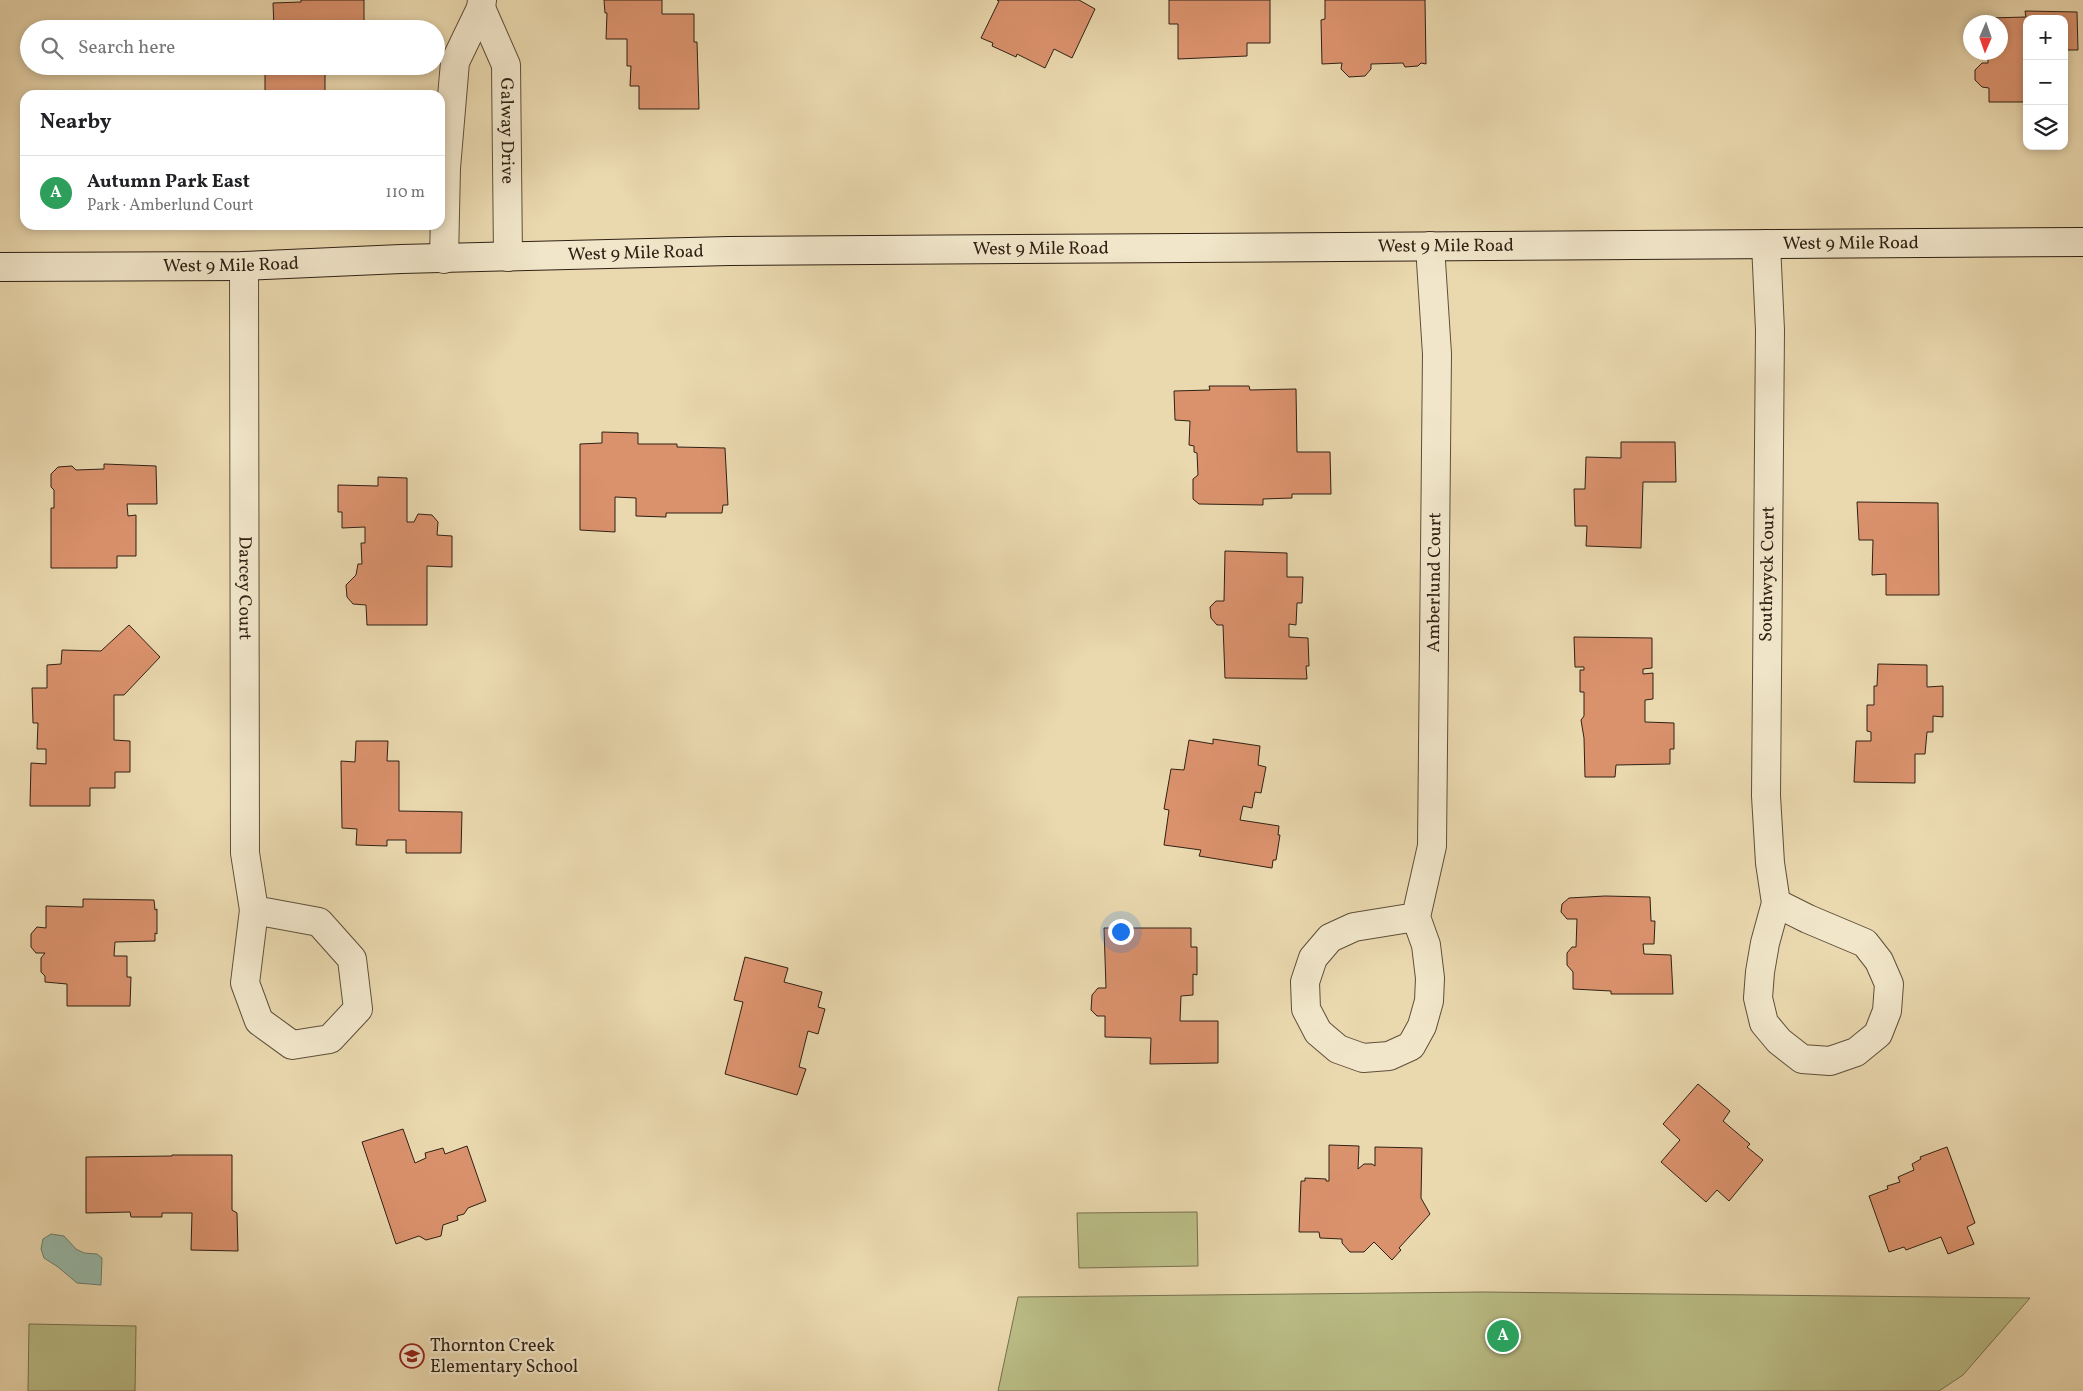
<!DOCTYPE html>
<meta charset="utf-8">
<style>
body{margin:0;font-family:Vollkorn,serif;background:#f2f2f2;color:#202124}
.controls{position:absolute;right:15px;top:15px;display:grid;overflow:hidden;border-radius:10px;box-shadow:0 2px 8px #0003}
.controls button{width:45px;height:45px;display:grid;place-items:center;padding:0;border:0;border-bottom:1px solid #e0e0e0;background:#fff;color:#202124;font:25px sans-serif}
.compass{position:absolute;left:1963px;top:15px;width:45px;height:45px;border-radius:50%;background:#fff;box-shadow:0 2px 8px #0003;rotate:182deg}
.you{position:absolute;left:1120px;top:931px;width:18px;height:18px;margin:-12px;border:4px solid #fff;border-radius:50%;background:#1a73e8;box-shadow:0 0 0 8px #1a73e833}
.badge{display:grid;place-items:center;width:32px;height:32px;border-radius:50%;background:#8f2418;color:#fff;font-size:16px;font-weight:700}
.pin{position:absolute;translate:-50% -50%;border:2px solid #fff;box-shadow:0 1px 5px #0006}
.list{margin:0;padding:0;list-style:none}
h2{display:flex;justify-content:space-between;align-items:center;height:65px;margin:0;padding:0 20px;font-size:21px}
h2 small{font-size:16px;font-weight:400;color:#757577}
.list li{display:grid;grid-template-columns:32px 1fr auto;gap:15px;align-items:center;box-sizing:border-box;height:75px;padding:0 20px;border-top:1px solid #e0e0e0}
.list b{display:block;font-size:19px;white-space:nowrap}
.list p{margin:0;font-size:16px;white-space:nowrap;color:#757577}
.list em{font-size:16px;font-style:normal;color:#757577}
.icon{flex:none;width:28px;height:28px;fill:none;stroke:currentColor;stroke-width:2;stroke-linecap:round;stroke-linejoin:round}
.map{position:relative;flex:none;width:2083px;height:1391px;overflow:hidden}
.search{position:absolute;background:#fff;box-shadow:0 2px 8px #0003;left:20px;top:20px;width:425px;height:55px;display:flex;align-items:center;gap:12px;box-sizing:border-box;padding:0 18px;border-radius:28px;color:#757577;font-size:19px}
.panel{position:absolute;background:#fff;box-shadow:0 2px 8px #0003;left:20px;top:90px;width:425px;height:140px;border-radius:15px}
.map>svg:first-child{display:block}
.green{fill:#bbbe87;stroke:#76704e}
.water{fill:#98baa9;stroke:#6e7d6d}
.building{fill:#da926d;stroke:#302114}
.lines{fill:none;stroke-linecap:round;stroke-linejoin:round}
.street-casing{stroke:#5e4f3a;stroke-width:30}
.secondary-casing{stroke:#302114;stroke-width:30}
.street{stroke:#f1e6ca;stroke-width:28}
.secondary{stroke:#f1e6ca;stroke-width:28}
.labels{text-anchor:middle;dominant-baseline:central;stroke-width:4.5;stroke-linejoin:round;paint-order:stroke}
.street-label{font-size:18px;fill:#302114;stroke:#f1e6ca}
.poi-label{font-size:18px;fill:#302114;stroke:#f1e6ca;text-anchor:start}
</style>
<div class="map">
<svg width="2083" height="1391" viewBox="0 0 2083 1391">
<rect width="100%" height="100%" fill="#ead8ae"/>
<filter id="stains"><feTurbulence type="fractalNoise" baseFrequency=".004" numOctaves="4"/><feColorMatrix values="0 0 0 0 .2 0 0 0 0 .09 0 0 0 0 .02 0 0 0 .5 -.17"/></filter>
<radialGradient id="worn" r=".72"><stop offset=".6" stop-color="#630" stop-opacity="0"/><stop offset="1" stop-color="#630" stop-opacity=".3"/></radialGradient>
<!-- green -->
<g class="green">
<path d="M1197 1212 1198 1266 1079 1268 1077 1213Z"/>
<path d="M1483 1292 2030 1298 1963 1375 1939 1391H998L1018 1297Z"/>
<path d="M29 1324 136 1326 135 1391H28Z"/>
</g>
<!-- water -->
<path class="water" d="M51 1234 64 1236 76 1249 84 1253 97 1254 102 1258 101 1285 77 1283 58 1267 44 1258 41 1249 43 1239Z"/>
<!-- building -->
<g class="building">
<path d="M301 0H364V29H264L274 28 273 3 301 2Z"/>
<path d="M604 0H662V14H694V42H697L699 109H639V86H630L631 66H627V39H606L607 13H605Z"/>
<path d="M997 0H1079L1095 9 1072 58 1054 49 1045 68 1017 54 1016 57 992 46 993 43 981 38 999 1Z"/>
<path d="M1169 0H1270V43H1247V56L1178 59V24H1169Z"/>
<path d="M1325 0H1425L1426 64 1421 63 1418 66 1405 67 1403 63 1371 64V69L1365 76 1349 77 1341 69 1342 63 1322 64 1321 20 1325 19Z"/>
<path d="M2025 11 2077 12 2078 50H2064V19H2027V102H1989V88L1982 87 1975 80V70L1982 63H1988V52H2000V22H1988L1989 18 2026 17Z"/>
<path d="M265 66H336V74H325V95H265Z"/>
<path d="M1209 386H1249L1250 390 1296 389 1297 452H1330L1331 494H1292V498L1263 499V505L1199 504 1193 499V479L1198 475 1197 453 1194 452V446L1189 445 1190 421 1175 420 1174 391 1210 390Z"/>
<path d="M602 432 638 433V444H677V447L725 448 728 505H723L722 513H666V517L636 516V498L615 497V532L580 530V444L602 443Z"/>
<path d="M1621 442H1675L1676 482H1643L1641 548 1586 546 1587 526H1575L1574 489H1585L1586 457 1621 458Z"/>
<path d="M104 464 156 466 157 504H127L128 516 136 515V556H117V568H51V508H54V490L51 487V474L58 467 72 466 76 470 104 469Z"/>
<path d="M378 477 407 478V522H414L418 514 432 515 438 522 437 535 452 536V567L427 566V625H367L366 605 353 604 347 597 346 585 356 575 358 564H362L361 543H365V527L342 528V512H338V485L378 486Z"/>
<path d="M1857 502 1938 503 1939 595H1886V574L1872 575 1873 540H1859Z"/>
<path d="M1225 551 1287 553V577H1303L1302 603H1297L1296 625 1289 624V637L1308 638 1309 666H1306L1307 679 1225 678 1223 625H1217L1211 618 1210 607 1216 601H1224Z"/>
<path d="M129 625 160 657 124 695H114V740L130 741V772H115V788H90V806H30L31 763 46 764V749H37L38 723H33L32 688H47V665L61 664 62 650 101 651Z"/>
<path d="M1574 637 1652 638V668L1643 669V674L1653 673V699L1645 700V722L1674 723V749H1670V764L1616 765 1615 777H1585L1584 738 1581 720 1584 716V692H1580V670H1584V667H1575Z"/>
<path d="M1878 664 1927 665V687L1943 686V717L1933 716V732H1927L1925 754H1915V783L1854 782 1856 741H1871V732L1867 731V705H1874V686H1877Z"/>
<path d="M1213 739 1260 746 1258 765 1266 767 1261 793 1255 792 1252 808 1243 806 1240 820 1279 826 1278 835H1280L1276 860H1273L1272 868 1199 856 1201 850 1164 845 1169 810 1164 809 1171 769 1184 770 1189 740 1213 744Z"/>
<path d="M356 741H388L387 761H399V811L462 812 461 853H406V840H387V846L356 845 357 829 342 828 341 761 355 762Z"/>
<path d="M1605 896 1650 897 1651 921H1655L1654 944H1643L1644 954 1671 955 1673 994H1611V991L1573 989V972L1567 965V953L1572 947H1576L1577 919H1567L1561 912 1562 904 1569 898Z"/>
<path d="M83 899 154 900 155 910 157 909V934L155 933V941L115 942 114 956H127V977H131L130 1006H67V984L45 982V976L41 972V958L45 953H36L31 947V934L37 927 46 928V906L83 907Z"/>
<path d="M1104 928H1191V947H1197V975L1193 974V995L1181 996 1180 1021H1218V1063L1150 1064 1151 1038 1105 1037V1016H1097L1091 1010 1092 995 1098 988H1106Z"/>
<path d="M745 957 788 968 784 982 822 992 818 1007 825 1009 818 1034 808 1031 799 1067 806 1069 797 1095 725 1074 743 1002 734 1000Z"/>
<path d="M1698 1084 1730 1111 1723 1121 1750 1144 1747 1147 1763 1160 1729 1201 1717 1190 1706 1202 1661 1162 1680 1140 1663 1124Z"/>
<path d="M403 1129 415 1163 426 1158 425 1153 443 1148 445 1154 467 1146 486 1201 468 1208 464 1214 457 1216 458 1220 443 1225 441 1236 426 1240 419 1236 396 1244 362 1142Z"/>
<path d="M1329 1145 1359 1146 1358 1169 1364 1164H1372L1375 1166V1147L1422 1148 1421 1198 1430 1214 1399 1248 1401 1250 1392 1260 1374 1242 1364 1252H1350L1342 1243V1239L1320 1238 1319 1232H1299L1301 1181H1305V1178L1326 1179V1181H1329Z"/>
<path d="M1947 1147 1975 1223 1967 1227 1974 1244 1948 1254 1941 1237 1906 1250 1904 1247 1889 1252 1869 1196 1888 1189 1887 1186 1900 1182 1898 1177 1914 1170 1912 1164 1921 1159 1920 1157Z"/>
<path d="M172 1155H232V1210L237 1213 238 1251 191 1250 192 1213H162V1217H131L130 1212 86 1213V1157L172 1156Z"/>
</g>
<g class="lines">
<!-- street casing -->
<g class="street-casing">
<g id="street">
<path id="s1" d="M481 8 506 65 508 257"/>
<path d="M1766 244 1770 330 1766 796 1770 863 1776 903 1765 943 1760 972 1758 998 1764 1023 1779 1041 1802 1059 1830 1061 1856 1052 1878 1034 1887 1011 1889 984 1879 961 1865 943 1808 919 1776 903"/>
<path d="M444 259 446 168 455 62 481 8 482 0"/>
<path id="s2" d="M244 266 245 853 254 910 245 983 259 1021 292 1045 330 1039 358 1009 352 959 319 922 254 910"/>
<path id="s3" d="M1416 917 1354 927 1330 938 1313 958 1305 982 1306 1009 1318 1032 1338 1049 1363 1058 1389 1056 1411 1046 1422 1026 1429 1001 1430 978 1426 945 1416 917 1432 846 1437 354 1430 246"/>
</g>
</g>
<!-- secondary casing -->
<g class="secondary-casing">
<g id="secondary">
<path id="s4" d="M0 267 244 266 401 259 729 251 2083 242"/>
</g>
</g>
<!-- street -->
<use href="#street" class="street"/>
<!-- secondary -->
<use href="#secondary" class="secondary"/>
</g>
<!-- icons -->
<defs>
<g id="school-ring" transform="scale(1.25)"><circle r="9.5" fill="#f1e6ca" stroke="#8f2418" stroke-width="1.5"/><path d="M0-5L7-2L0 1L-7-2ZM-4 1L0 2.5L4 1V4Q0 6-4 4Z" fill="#8f2418"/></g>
</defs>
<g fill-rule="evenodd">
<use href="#school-ring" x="412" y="1356"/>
</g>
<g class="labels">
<!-- street labels -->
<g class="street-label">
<text stroke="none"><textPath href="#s1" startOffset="128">Galway Drive</textPath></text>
<text stroke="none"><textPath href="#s4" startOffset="1851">West 9 Mile Road</textPath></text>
<text stroke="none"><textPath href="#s4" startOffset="1446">West 9 Mile Road</textPath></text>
<text stroke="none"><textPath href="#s4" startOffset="1041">West 9 Mile Road</textPath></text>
<text stroke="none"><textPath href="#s4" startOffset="636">West 9 Mile Road</textPath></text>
<text stroke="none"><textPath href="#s4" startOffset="231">West 9 Mile Road</textPath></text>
<text transform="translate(1768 574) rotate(-89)">Southwyck Court</text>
<text stroke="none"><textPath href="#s3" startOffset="768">Amberlund Court</textPath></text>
<text stroke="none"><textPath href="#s2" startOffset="322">Darcey Court</textPath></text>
</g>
<!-- poi labels -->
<g class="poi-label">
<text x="430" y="1346">Thornton Creek<tspan x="430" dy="21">Elementary School</tspan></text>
</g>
</g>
<rect width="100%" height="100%" filter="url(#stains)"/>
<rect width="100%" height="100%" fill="url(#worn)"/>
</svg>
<div class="controls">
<button>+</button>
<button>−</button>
<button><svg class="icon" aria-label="layers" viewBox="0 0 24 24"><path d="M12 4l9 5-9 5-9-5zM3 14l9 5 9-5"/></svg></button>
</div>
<svg class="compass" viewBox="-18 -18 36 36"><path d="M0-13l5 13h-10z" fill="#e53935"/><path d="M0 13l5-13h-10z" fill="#757577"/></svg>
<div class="you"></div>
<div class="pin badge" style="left:1503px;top:1336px;background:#2e9e5b">A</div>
<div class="search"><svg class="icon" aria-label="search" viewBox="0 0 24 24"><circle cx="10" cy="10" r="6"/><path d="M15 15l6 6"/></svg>Search here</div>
<section class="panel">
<h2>Nearby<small></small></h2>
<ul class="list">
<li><span class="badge" style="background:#2e9e5b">A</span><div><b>Autumn Park East</b><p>Park · Amberlund Court</p></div><em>110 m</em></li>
</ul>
</section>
</div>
